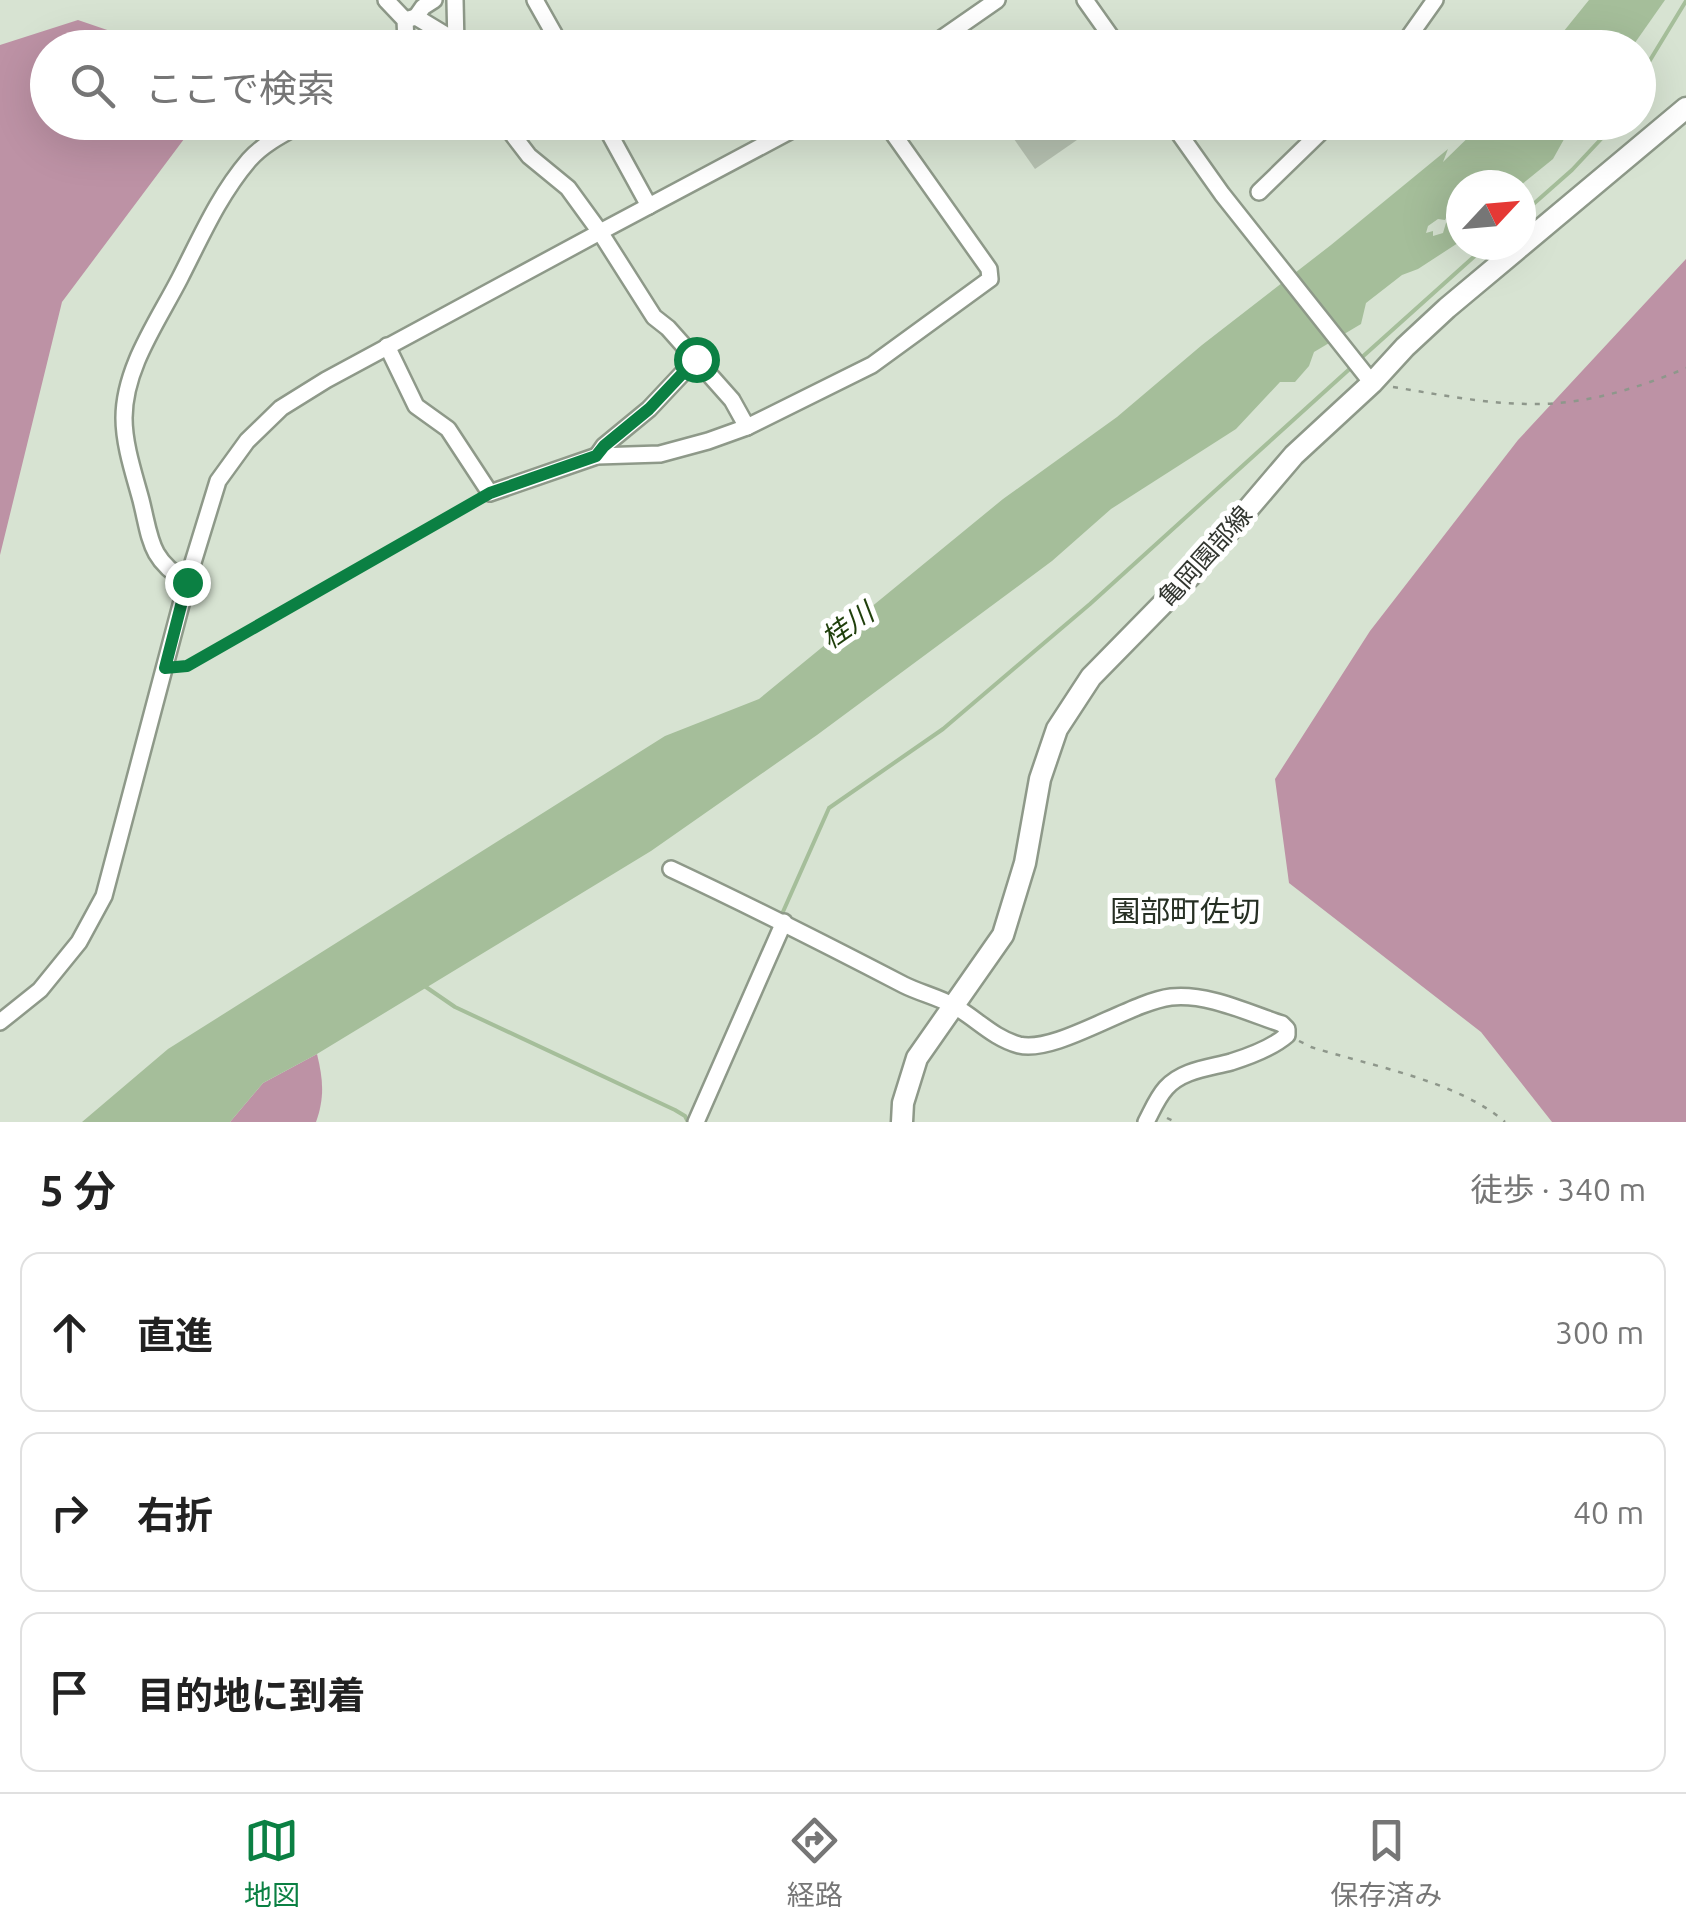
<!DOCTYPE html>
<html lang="ja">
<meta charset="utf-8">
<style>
body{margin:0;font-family:Ubuntu,"Noto Sans JP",sans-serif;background:#f2f2f2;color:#222}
.compass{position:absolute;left:1446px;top:170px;width:90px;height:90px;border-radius:50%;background:#fff;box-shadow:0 10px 40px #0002;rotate:64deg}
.stop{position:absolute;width:30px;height:30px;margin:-22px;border:8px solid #0b8043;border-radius:50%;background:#fff}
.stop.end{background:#0b8043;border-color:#fff;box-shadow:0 2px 10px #0008}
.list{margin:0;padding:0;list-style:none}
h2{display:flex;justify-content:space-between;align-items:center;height:130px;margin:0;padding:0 40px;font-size:42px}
h2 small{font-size:32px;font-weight:400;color:#767676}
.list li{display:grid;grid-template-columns:65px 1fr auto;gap:30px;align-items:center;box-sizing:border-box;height:160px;margin:0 20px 20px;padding:0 20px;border:2px solid #e0e0e0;border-radius:20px}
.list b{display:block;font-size:38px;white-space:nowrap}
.list em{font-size:32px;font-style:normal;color:#767676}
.icon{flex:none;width:55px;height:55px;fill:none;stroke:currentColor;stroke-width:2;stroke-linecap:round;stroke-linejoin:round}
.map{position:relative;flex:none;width:1686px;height:1122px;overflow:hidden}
.search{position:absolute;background:#fff;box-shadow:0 10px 40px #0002;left:30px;right:30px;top:30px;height:110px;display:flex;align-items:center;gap:25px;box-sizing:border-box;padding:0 35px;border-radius:55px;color:#767676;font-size:38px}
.sheet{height:670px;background:#fff}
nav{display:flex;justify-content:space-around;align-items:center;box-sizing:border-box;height:140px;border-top:2px solid #e0e0e0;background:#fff;font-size:28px;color:#767676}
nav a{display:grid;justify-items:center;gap:5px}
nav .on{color:#0b8043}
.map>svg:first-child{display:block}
.forest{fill:#bd92a5}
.water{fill:#a5be9a}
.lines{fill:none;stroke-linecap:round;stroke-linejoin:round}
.stream{stroke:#a5be9a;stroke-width:4}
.building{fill:#b5c0b0}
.minor-casing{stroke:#8e9989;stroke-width:20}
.major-casing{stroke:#8e9989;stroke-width:25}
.path{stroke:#8e978b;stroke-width:2.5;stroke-dasharray:5 8;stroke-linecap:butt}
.minor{stroke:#fff;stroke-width:15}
.major{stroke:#fff;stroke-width:20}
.route{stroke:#0b8043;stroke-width:12}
.labels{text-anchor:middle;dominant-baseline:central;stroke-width:10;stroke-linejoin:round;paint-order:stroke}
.street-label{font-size:25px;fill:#323630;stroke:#fff}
.water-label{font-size:28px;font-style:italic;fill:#1f3f0b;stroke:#fff}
.quarter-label{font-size:30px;fill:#262f23;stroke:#fff}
</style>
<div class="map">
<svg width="1686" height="1122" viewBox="0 0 1686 1122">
<rect width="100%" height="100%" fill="#d7e3d2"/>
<!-- forest -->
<g class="forest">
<path d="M78 20 157 47 48 48V122L196 123 62 302 0 555V45Z"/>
<path d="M1686 259V1122H1552L1481 1032 1289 883 1275 779 1370 631 1518 440Z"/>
<path d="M317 1054C323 1079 325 1097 316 1122H230L263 1083Z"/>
</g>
<!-- water -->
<g class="water">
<path d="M1589 0H1665L1632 47H1551Z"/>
<path d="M1483 123H1573L1553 159 1521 185H1461V209C1451 206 1449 213 1445 220L1438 219 1428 226 1426 233 1433 231V236L1443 233 1446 223 1461 211V241L1418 269 1402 275 1366 303 1361 324 1314 352 1309 366 1295 382H1280L1236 429 1111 509 1052 561 817 735 651 851 317 1054 263 1083 230 1122H82L168 1049 665 736 759 699 1003 499 1117 417 1202 345 1331 245 1448 149 1443 162Z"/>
</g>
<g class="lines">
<!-- stream -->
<g class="stream">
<path d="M1638 80 1686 1"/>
<path d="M1521 215 1572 170 1617 122"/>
<path d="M1360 359 1487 245"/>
<path d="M782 914 829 808 943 729 1090 604 1354 365"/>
<path d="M423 985 455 1007 675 1110 685 1116 688 1122"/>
</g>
</g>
<!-- building -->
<path class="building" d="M1002 122H1103L1035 169Z"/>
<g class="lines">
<!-- minor casing -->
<g class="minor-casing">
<g id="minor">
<path d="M386 0 405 20 406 42 403 48"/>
<path d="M455 0 456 46"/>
<path d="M535 0 562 48"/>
<path d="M1085 0 1119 48"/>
<path d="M416 17 423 7 434 0"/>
<path d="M405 20 416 17 454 40"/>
<path d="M928 48 997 0"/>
<path d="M1401 48 1435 0"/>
<path d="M503 122 529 156 568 188 600 232 654 317 668 328 732 400 747 427"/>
<path d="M603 122 649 206"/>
<path d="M1171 122 1222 194 1372 383"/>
<path d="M1259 192 1331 122"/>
<path d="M387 346 416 406 448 429 490 493 597 456 660 454 708 441 747 427 872 365 990 279 989 269 885 122"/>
<path d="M597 456 604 446 649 409 696 359"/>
<path d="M187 582C149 559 151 540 141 500 134 474 124 445 124 418 124 368 158 321 180 278 201 237 219 195 249 160 264 143 285 133 305 122"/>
<path d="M671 869C750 906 827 945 904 985 920 993 938 997 954 1006 976 1018 993 1038 1019 1045 1056 1054 1130 1002 1171 997 1208 993 1248 1013 1282 1024L1287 1029V1035C1272 1048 1250 1056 1231 1062 1209 1068 1182 1070 1166 1088 1157 1098 1152 1111 1146 1122"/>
<path d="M0 1022 40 990 79 942 104 896 187 582 218 481 247 441 281 408 326 380 600 232 807 122"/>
<path d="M696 1122 784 922"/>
</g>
</g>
<!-- major casing -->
<g class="major-casing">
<path id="major" d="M902 1122 903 1103 917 1058 1003 935 1025 863 1040 779 1057 729 1091 677 1195 571 1294 455 1372 383 1405 347 1447 308 1686 108"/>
</g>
<!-- path -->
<g class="path">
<path d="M1393 387C1442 395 1491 405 1541 404 1591 403 1641 387 1686 368"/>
<path d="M178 667 187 666 476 501"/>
<path d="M1299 1041 1311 1047C1371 1066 1458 1081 1505 1122"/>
<path d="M1167 1118 1175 1122"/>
</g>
<!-- minor -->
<use href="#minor" class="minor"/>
<!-- major -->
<use href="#major" class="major"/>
</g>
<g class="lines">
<!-- route -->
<path class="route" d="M187 582 165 668 187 666 490 493 596 456 604 446 649 409 696 359"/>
</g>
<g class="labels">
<!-- street labels -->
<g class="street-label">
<text transform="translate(1205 556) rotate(-48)">亀岡園部線</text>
</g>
<!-- water labels -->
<g class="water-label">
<text transform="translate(847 625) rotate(-35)">桂川</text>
</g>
<!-- quarter labels -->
<g class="quarter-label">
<text x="1185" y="911">園部町佐切</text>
</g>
</g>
</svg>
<svg class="compass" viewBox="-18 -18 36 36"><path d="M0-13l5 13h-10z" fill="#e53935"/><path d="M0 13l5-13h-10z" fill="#767676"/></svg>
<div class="stop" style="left:696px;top:359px"></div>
<div class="stop end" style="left:187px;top:582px"></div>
<div class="search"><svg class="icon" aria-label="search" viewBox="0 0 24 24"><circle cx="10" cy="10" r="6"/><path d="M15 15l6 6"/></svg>ここで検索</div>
</div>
<section class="sheet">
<h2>5 分<small>徒歩 · 340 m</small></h2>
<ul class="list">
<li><svg class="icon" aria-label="ahead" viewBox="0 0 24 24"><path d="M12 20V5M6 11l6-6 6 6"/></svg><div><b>直進</b></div><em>300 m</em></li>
<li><svg class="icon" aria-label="right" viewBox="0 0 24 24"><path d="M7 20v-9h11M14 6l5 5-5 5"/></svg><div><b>右折</b></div><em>40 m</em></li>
<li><svg class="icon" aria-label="arrive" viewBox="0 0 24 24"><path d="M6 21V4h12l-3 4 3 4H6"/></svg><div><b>目的地に到着</b></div></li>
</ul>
</section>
<nav>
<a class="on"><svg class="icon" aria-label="map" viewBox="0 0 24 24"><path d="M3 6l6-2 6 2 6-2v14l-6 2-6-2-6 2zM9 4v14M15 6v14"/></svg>地図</a>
<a><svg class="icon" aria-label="directions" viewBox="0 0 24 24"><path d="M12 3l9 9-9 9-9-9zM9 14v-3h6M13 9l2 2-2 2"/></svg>経路</a>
<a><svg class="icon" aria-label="saved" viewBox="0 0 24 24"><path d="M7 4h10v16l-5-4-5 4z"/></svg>保存済み</a>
</nav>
